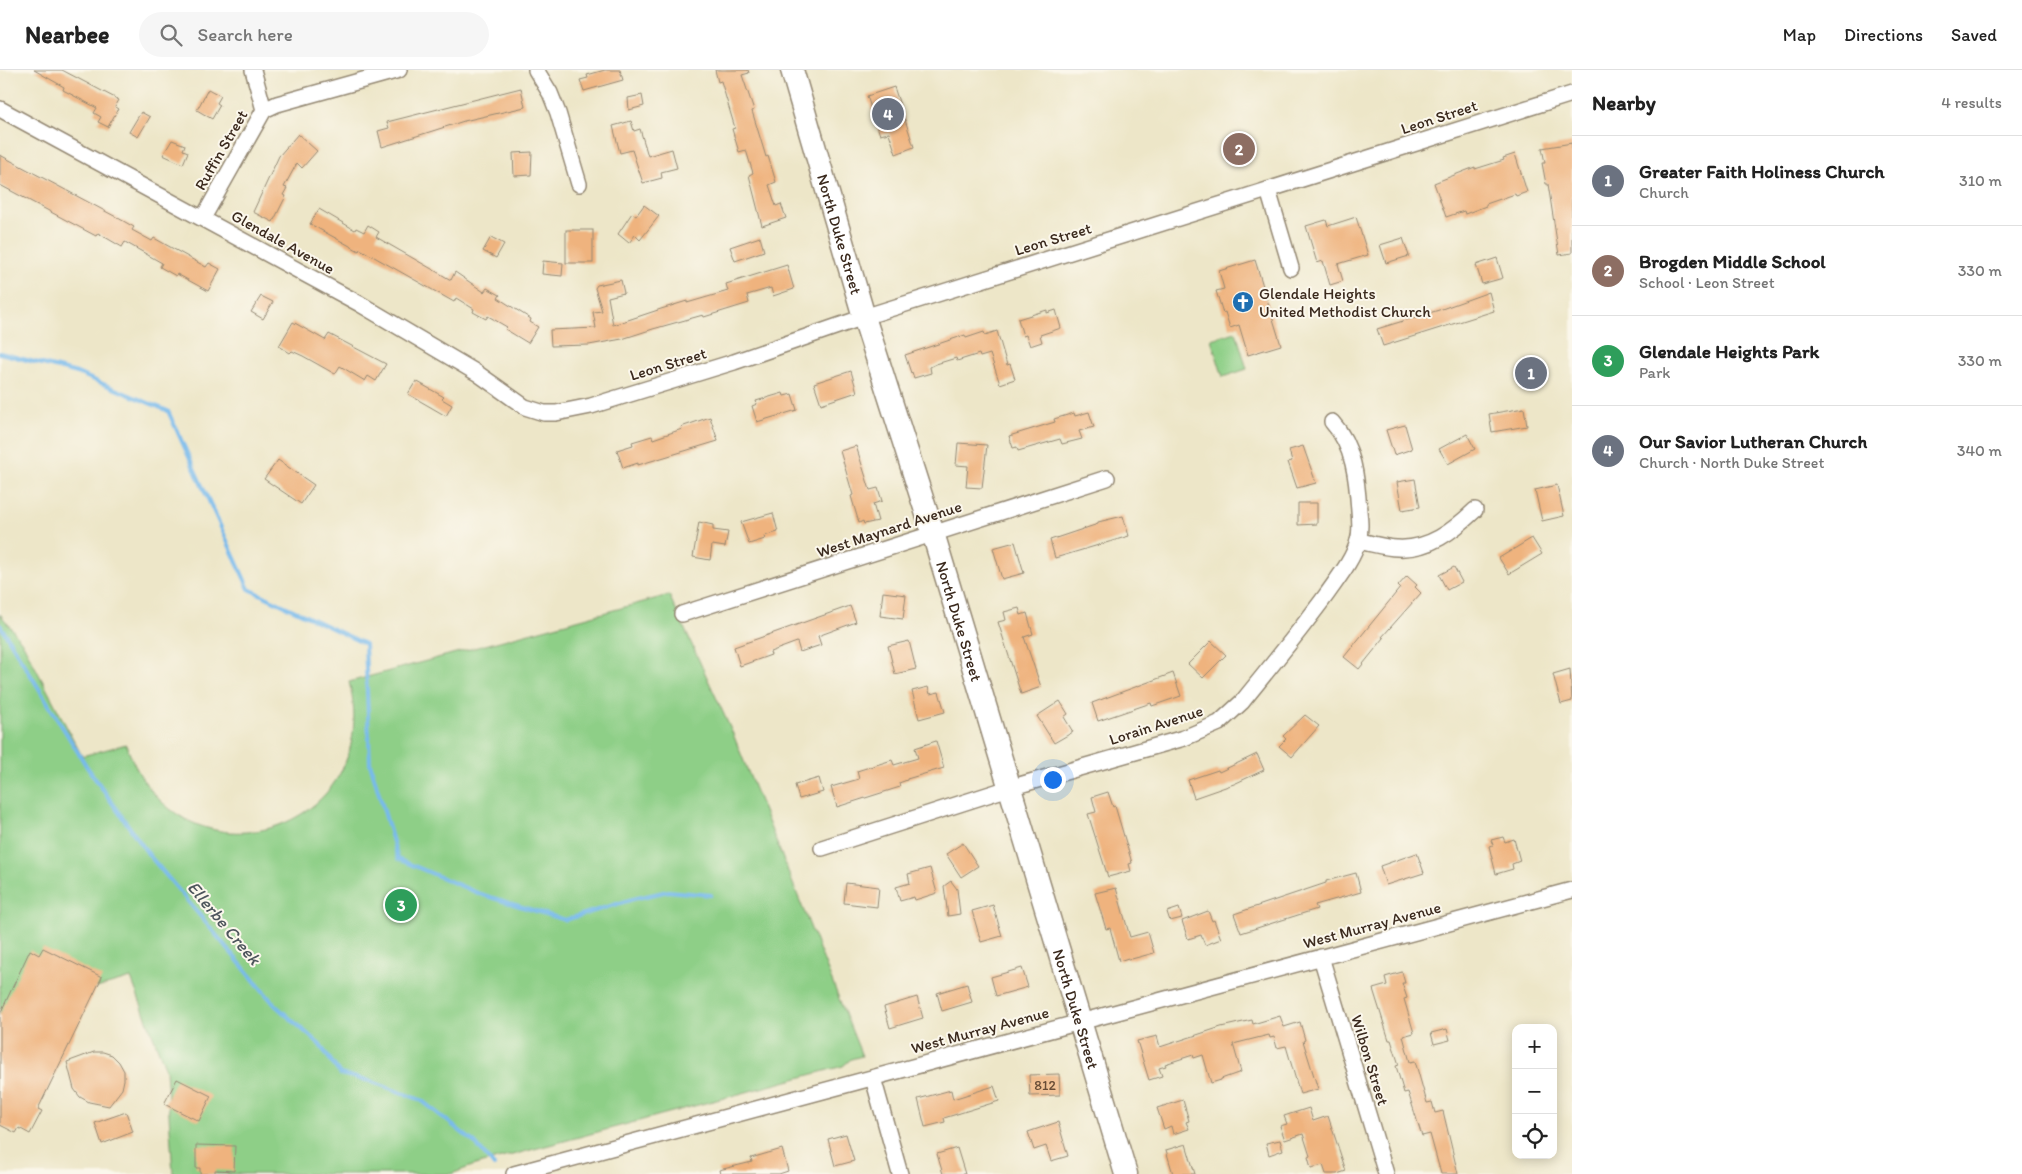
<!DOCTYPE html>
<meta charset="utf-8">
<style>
body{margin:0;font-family:Itim,sans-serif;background:#f6f6f6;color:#222}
.controls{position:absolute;right:15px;bottom:15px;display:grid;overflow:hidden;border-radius:10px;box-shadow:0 2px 12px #0003}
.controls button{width:45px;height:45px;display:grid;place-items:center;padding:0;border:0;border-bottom:1px solid #e0e0e0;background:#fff;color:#222;font:25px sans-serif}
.you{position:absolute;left:1052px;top:709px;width:18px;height:18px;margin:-12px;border:4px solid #fff;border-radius:50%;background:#1a73e8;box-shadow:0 0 0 8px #1a73e833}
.badge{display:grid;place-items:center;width:32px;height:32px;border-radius:50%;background:#1a73e8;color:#fff;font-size:16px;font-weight:700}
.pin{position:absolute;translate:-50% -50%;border:2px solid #fff;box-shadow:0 1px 5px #0006}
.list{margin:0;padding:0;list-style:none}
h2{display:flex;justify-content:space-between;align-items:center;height:65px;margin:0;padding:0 20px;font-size:21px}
h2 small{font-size:16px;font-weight:400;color:#767676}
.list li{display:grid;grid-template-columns:32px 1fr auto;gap:15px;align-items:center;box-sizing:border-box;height:90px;padding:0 20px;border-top:1px solid #e0e0e0}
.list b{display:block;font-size:19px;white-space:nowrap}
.list p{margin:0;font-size:16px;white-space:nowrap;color:#767676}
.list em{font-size:16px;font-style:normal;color:#767676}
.icon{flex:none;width:28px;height:28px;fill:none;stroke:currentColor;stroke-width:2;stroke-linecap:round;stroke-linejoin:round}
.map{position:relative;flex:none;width:1572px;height:1104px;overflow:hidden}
header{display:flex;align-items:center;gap:30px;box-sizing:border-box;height:70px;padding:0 25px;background:#fff;border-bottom:1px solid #e0e0e0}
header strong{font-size:24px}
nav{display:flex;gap:28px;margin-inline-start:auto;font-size:18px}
.search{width:350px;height:45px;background:#f6f6f6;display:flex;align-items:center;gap:12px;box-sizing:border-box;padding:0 18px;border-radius:28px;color:#767676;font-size:19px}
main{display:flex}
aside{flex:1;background:#fff}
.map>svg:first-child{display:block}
.green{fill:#8ecf87;stroke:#647c52}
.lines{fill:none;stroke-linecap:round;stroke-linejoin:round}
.stream{stroke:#77baec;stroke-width:4}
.building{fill:#efb37e}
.minor-casing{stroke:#948873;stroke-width:18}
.highway-casing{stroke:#948873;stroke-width:25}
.minor{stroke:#fff;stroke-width:15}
.highway{stroke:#fff;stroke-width:22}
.labels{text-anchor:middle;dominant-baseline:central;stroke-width:4;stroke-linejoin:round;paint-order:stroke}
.number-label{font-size:14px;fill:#684c36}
.street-label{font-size:16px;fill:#3b2a1e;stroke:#fbf7ec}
.poi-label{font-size:16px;fill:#3b2a1e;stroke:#fbf7ec;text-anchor:start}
.water-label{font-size:18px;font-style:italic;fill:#4d555c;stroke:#fbf7ec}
</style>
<header>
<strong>Nearbee</strong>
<div class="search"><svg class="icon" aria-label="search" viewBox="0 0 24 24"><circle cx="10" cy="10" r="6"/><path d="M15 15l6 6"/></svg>Search here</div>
<nav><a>Map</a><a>Directions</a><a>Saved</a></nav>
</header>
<main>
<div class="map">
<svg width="1572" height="1104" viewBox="0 0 1572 1104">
<rect width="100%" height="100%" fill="#fbf7ec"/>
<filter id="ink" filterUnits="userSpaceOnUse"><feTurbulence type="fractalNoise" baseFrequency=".02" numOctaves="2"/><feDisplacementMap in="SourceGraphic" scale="10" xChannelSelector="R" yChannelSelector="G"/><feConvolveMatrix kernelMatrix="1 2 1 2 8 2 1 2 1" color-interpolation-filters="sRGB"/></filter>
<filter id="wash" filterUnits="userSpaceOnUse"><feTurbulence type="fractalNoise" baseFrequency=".0096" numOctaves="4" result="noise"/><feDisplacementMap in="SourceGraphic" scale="20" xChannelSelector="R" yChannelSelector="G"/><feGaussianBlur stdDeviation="1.12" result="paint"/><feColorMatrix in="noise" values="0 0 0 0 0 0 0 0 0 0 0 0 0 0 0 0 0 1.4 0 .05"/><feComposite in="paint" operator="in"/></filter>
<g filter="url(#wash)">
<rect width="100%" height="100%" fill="#ede6c8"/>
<!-- green -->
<g class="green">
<path d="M1236 262 1247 299 1223 307 1211 269Z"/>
<path d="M669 525 733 664 862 986 851 989 843 996 475 1095 451 1104H173L166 1000 131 908 0 946V544L22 572 82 686 126 674C179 829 388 762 349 612Z"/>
</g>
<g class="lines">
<!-- stream -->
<g class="stream">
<path d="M0 283 77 303 168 341 249 519 365 574 370 693 398 789 480 824 565 850 633 829 668 821 711 825"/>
<path d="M0 555 87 697 149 785 275 935 320 975 340 1004 370 1011 421 1030 475 1073 494 1096"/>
</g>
</g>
<g id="blocks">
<!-- building -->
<g class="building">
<path d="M34 0H62L119 30 115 37 118 39 108 57 98 52 101 47 94 43 97 38 63 20 64 17Z"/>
<path d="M605 0H620L623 10 584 21 580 10 588 8 587 5Z"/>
<path d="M715 0H748L749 3 742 5 754 40 752 41 766 87 768 86 776 112 769 115 776 136 781 134 786 148 762 156 749 105 753 103 746 80 739 82 732 59 735 58 721 11 718 12Z"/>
<path d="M894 17 914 77 896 84 889 63 880 65 867 26Z"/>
<path d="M521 18 525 37 464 51 382 77 378 61 389 58 387 52Z"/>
<path d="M208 19 221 26 217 33 220 35 212 49 197 40Z"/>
<path d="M642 25 644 36 629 40 628 28Z"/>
<path d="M141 42 150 47 138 67 129 62Z"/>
<path d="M631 51 634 61 640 59 648 86 672 79 677 98 661 102 662 108 643 113 632 80 620 83 613 56Z"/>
<path d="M298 64 317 81 302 98 297 93 284 117 287 118 283 125 286 126 273 152 253 142 279 86Z"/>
<path d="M172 70 185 75 183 80 188 82 183 94 163 85Z"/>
<path d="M1572 73V183L1559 185 1548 114H1546L1542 93H1545L1542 78Z"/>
<path d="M532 82 531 105 514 106 513 83Z"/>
<path d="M1515 84 1527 122 1516 126 1515 124 1486 134V136L1465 144 1464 141 1446 147 1434 113 1475 97V99L1504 90 1503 88Z"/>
<path d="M0 85 118 148 134 157 132 160 152 171 154 168 206 197 209 193 220 199 208 221 177 204 176 206 160 197 162 193 125 172 122 177 98 163 96 166 0 115Z"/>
<path d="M644 135 659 146 640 170 635 165 629 173 618 164 632 143 636 146Z"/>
<path d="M319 139 355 160 356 158 364 162 368 155 379 162 376 167 451 210 455 202 484 222 487 218 500 225 498 228 531 249 530 252 538 257 528 273 505 259 507 257 488 246 486 249 473 242 474 239 456 228 454 232 360 179 359 181 310 154Z"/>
<path d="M1356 147 1368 185 1338 194 1343 211 1330 215 1323 191 1317 193 1306 156 1326 150 1328 156Z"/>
<rect x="566" y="160" width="27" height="33"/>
<path d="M491 167 504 174 496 188 483 181Z"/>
<path d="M760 167 764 181 735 191 730 177Z"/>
<path d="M1403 168 1409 186 1386 193 1380 175Z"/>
<path d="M1497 188 1503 208 1482 214 1476 195Z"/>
<path d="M1255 190 1281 275 1248 285 1239 255 1230 258 1225 242 1223 243 1216 221 1224 219 1219 201Z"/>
<path d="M543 191 563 193 562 206 542 204Z"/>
<path d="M787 195 794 219 773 226 771 218 747 225 749 233 704 247 703 245 653 259 622 269 589 275 551 276 550 260 596 258 593 242 602 241 595 218 597 215 621 210 624 223 608 227 613 255 661 239 687 231V233L728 221 726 214Z"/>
<path d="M1489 222 1494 241 1383 276 1377 259 1439 240Z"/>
<path d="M261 226 273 232 263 249 251 242Z"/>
<path d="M1047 240V243L1056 240 1061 258 1040 265 1042 272 1030 276 1026 265 1023 266 1018 249Z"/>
<path d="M293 252 325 270 329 264 386 294 376 311 368 306 365 311 340 296 335 304 303 286 292 281 290 283 279 276Z"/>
<path d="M997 261 1007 295 1010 294 1015 309 1000 314 990 284 980 287 979 284 957 291 956 288 936 294 930 297 931 303 914 308 912 302 911 303 905 285 965 265 966 268 984 262 985 265Z"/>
<path d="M851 301 857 322 821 334 814 313Z"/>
<path d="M416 311 444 327 442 329 452 335 446 346 408 324Z"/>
<path d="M783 323 784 326 792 324 797 340 757 352 752 336 757 334 756 331Z"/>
<path d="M1524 338 1527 356 1492 362 1489 344Z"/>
<path d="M1089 342 1094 357 1079 361 1082 369 1062 374 1060 369 1018 381 1017 377 1013 378 1009 366 1055 352 1054 349 1074 343 1075 346Z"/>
<path d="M710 347 718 371 638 395V393L623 398 617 380 633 375 632 372 652 366 653 369 682 359 681 357Z"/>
<path d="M1405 355 1412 379 1394 385 1386 360Z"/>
<path d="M1467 364 1475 379 1448 394 1439 379Z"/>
<path d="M958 373 987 375 982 418 966 417 968 396 956 395Z"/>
<path d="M856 376 870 420 878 418 882 431 873 434 878 451 864 454 863 451 859 453 851 426 853 425 840 381Z"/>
<path d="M1303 376 1316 413 1297 418 1288 392 1292 391 1289 380Z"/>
<path d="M278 390 314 415 301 434 264 409Z"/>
<path d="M1415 409 1420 437 1402 440 1397 412Z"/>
<path d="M1557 415 1564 446 1542 451 1535 420Z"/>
<path d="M1298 433H1317V454L1298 455Z"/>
<path d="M773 443 778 462 764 466 765 469 749 474 741 452Z"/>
<path d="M1123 446 1129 466 1055 488 1050 470 1098 454V452Z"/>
<path d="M699 452 713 455V460L728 462 725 477 712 475 710 490 693 487Z"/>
<path d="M1532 468 1542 484 1509 504 1499 488Z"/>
<path d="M1015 472 1024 503 1002 509 993 478Z"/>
<path d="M1454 497 1462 512 1447 520 1439 505Z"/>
<path d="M1407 506 1417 515 1415 517 1421 523 1382 567 1384 568 1359 599 1344 587 1400 518 1398 516Z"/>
<path d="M883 522 906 525 903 549 880 546Z"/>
<path d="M850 536 856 552 818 566 821 575 800 582 797 572 770 582 771 585 740 596 734 577Z"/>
<path d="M1019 538 1021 545 1027 543 1033 564 1024 567 1041 617 1021 624 998 552 1006 550 1004 542Z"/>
<path d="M909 571 916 599 895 604 888 576Z"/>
<path d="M1211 571 1226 585 1203 608 1188 594Z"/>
<path d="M1570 599 1572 631 1561 634 1553 604Z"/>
<path d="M1173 603 1181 626 1152 636 1151 633 1098 651 1092 633Z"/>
<path d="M928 617 930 624 939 622 945 642 919 649 912 621Z"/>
<path d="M1060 631 1068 644 1064 647 1073 662 1054 673 1037 646Z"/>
<path d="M1305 645 1319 656 1292 687 1279 676 1286 669 1283 666Z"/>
<path d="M936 671 944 698 907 709V710L899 713 900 717 837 737 831 717 859 709 857 701 892 690 894 695 918 688 915 678Z"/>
<path d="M1257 684 1264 700 1234 714 1194 728 1188 710 1218 700 1219 702Z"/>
<path d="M819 708 823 722 799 729 795 715Z"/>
<path d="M1108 722 1113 737 1115 736 1132 793 1129 794 1131 801 1108 807 1088 744 1096 742 1092 727Z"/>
<path d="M1503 767 1505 772 1514 769 1520 791 1512 794 1513 799 1496 804 1489 776 1493 775 1491 770Z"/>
<path d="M963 773 978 796 961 807 946 784Z"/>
<path d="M1417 783 1424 803 1386 815 1380 796Z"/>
<path d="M930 798 937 823 915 830 914 827 900 831 896 817 910 813 908 804Z"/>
<path d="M1356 803 1361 822 1315 835 1317 839 1241 863 1234 844 1326 813V811Z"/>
<path d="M951 811 957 819 960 844 948 846 944 816Z"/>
<path d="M846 813 879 817 877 837 844 833Z"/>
<path d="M1116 818 1130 867 1148 862 1154 883 1128 890V888L1119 891 1110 858 1106 859 1095 823Z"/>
<path d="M993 835 1002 866 981 872 972 841Z"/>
<path d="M1179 838 1182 848 1170 851 1167 842Z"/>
<path d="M1208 841 1212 851 1214 850 1221 869 1205 875 1201 865 1188 869 1182 851Z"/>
<path d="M43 878 102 907 38 1039 42 1041 30 1064 19 1058 16 1063 0 1055V944L30 880 39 885Z"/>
<path d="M1022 898 1028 917 996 926 991 907Z"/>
<path d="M1402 902 1405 913H1402L1407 928 1404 929 1414 963 1403 966 1410 992 1415 991 1427 1033 1432 1032 1435 1043 1443 1041 1458 1104H1441L1430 1064 1422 1066 1408 1022 1404 1023 1396 996 1399 995 1391 970H1389L1373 919 1387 915 1385 907Z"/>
<path d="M967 914 972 932 942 941 937 923Z"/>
<path d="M917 927 923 948 890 958 884 937Z"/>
<path d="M1280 946 1284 957 1300 952 1305 970 1303 971 1318 1019 1300 1024 1286 976 1277 978 1274 967 1270 968 1269 965 1233 974 1241 1002 1221 1009V1010L1211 1013 1203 985 1194 988 1193 985 1165 994 1166 996 1159 998 1162 1006 1149 1010 1137 971 1157 966 1160 977 1221 957 1252 950 1253 954Z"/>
<path d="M1447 959 1450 970 1434 974 1431 963Z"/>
<path d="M94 982H103L112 985 119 992 124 1001V1010L122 1019 109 1036 89 1032 80 1027 74 1019 67 992Z"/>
<path d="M1059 1004 1060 1025 1030 1026 1029 1005Z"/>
<path d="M177 1009 211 1026 199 1051 164 1034Z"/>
<path d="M994 1016 999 1031 944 1048 945 1052 925 1057 918 1029 951 1020 953 1029Z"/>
<path d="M1183 1030 1189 1051 1186 1052 1189 1059 1173 1064 1171 1056 1164 1059 1157 1038Z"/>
<path d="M1309 1038 1313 1051 1328 1046 1346 1101 1337 1104H1326L1323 1095 1311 1098 1308 1087 1310 1086 1303 1064 1285 1070 1280 1056 1287 1054 1284 1046Z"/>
<path d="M126 1042 133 1062 102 1074 95 1053Z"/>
<path d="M1058 1052 1068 1086 1051 1091 1046 1076 1034 1080 1028 1062Z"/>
<path d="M846 1064 854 1091 835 1096 828 1069Z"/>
<path d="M1280 1070 1283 1080 1269 1085 1266 1073Z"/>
<path d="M1186 1074 1195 1104H1173L1166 1080Z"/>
<path d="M196 1075 235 1076 234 1101 215 1100V1104H200V1098H196Z"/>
<path d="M957 1078 965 1104H943L937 1084Z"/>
<path d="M782 1079 788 1101 779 1104H720L719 1100 752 1092 751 1088Z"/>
</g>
</g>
</g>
<g filter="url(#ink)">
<use href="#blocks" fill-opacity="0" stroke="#948873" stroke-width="1"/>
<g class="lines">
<!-- minor casing -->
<g class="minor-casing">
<g id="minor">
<path d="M536 0 550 23 558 43 579 114"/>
<path d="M0 39 360 234 477 303 525 337 544 343H556L591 336 734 292 864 247 1572 24"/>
<path d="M264 40 277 34 399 0"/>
<path d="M1268 120 1291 198"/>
<path d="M203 148 264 40 253 0"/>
<path d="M1358 471C1371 473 1384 478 1397 478 1429 480 1453 461 1475 440"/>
<path d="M682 544 1107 408"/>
<path d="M822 778 1009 718 1184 668 1219 653 1242 632C1271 596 1300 561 1327 524 1338 508 1353 490 1358 471 1361 461 1360 451 1359 441 1357 409 1354 376 1332 352"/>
<path d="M1321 887 1386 1104"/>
<path d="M873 1008 900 1104"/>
<path d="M514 1104 1572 820"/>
</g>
</g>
<!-- highway casing -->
<g class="highway-casing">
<g id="highway">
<path id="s1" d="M792 0 864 247 933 463 1126 1104"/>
</g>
</g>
<!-- minor -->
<use href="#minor" class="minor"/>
<!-- highway -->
<use href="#highway" class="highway"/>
</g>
</g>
<!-- icons -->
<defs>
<g id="church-disc" transform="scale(1.125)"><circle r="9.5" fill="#1f6fb2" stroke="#fbf7ec"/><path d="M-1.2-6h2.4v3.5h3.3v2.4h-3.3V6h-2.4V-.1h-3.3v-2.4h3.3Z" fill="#fff"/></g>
</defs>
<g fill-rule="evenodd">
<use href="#church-disc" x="1243" y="232"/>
</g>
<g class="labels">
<!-- number labels -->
<g class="number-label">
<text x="1045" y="1015">812</text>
</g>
<!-- street labels -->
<g class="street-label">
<text transform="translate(1439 47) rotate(-18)">Leon Street</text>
<text transform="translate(221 80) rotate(-60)">Ruffin Street</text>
<text stroke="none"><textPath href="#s1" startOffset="171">North Duke Street</textPath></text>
<text transform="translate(1053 169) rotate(-17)">Leon Street</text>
<text transform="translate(283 172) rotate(29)">Glendale Avenue</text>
<text transform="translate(668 294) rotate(-17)">Leon Street</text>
<text transform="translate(889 459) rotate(-18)">West Maynard Avenue</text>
<text stroke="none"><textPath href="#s1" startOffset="576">North Duke Street</textPath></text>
<text transform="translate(1156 655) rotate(-18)">Lorain Avenue</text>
<text transform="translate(1372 855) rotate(-15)">West Murray Avenue</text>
<text stroke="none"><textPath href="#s1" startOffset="981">North Duke Street</textPath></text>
<text transform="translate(980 960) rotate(-15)">West Murray Avenue</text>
<text transform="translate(1370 990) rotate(73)">Wilbon Street</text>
</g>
<!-- poi labels -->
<g class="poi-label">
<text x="1259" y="223">Glendale Heights<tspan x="1259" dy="18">United Methodist Church</tspan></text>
</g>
<!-- water labels -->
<g class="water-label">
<text transform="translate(224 853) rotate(50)">Ellerbe Creek</text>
</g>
</g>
</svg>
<div class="controls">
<button>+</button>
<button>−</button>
<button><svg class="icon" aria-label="locate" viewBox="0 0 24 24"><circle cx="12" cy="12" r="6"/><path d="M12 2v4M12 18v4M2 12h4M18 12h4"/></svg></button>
</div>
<div class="you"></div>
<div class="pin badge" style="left:1531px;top:303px;background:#6b7280">1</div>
<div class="pin badge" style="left:1239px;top:79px;background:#8d6e63">2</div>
<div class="pin badge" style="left:401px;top:835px;background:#2e9e5b">3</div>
<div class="pin badge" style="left:888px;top:44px;background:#6b7280">4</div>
</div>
<aside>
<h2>Nearby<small>4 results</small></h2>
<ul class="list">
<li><span class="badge" style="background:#6b7280">1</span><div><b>Greater Faith Holiness Church</b><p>Church</p></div><em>310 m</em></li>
<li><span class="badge" style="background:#8d6e63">2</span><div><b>Brogden Middle School</b><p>School · Leon Street</p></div><em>330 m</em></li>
<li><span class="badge" style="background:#2e9e5b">3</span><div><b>Glendale Heights Park</b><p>Park</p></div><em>330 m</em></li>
<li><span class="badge" style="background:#6b7280">4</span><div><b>Our Savior Lutheran Church</b><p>Church · North Duke Street</p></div><em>340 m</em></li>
</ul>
</aside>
</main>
